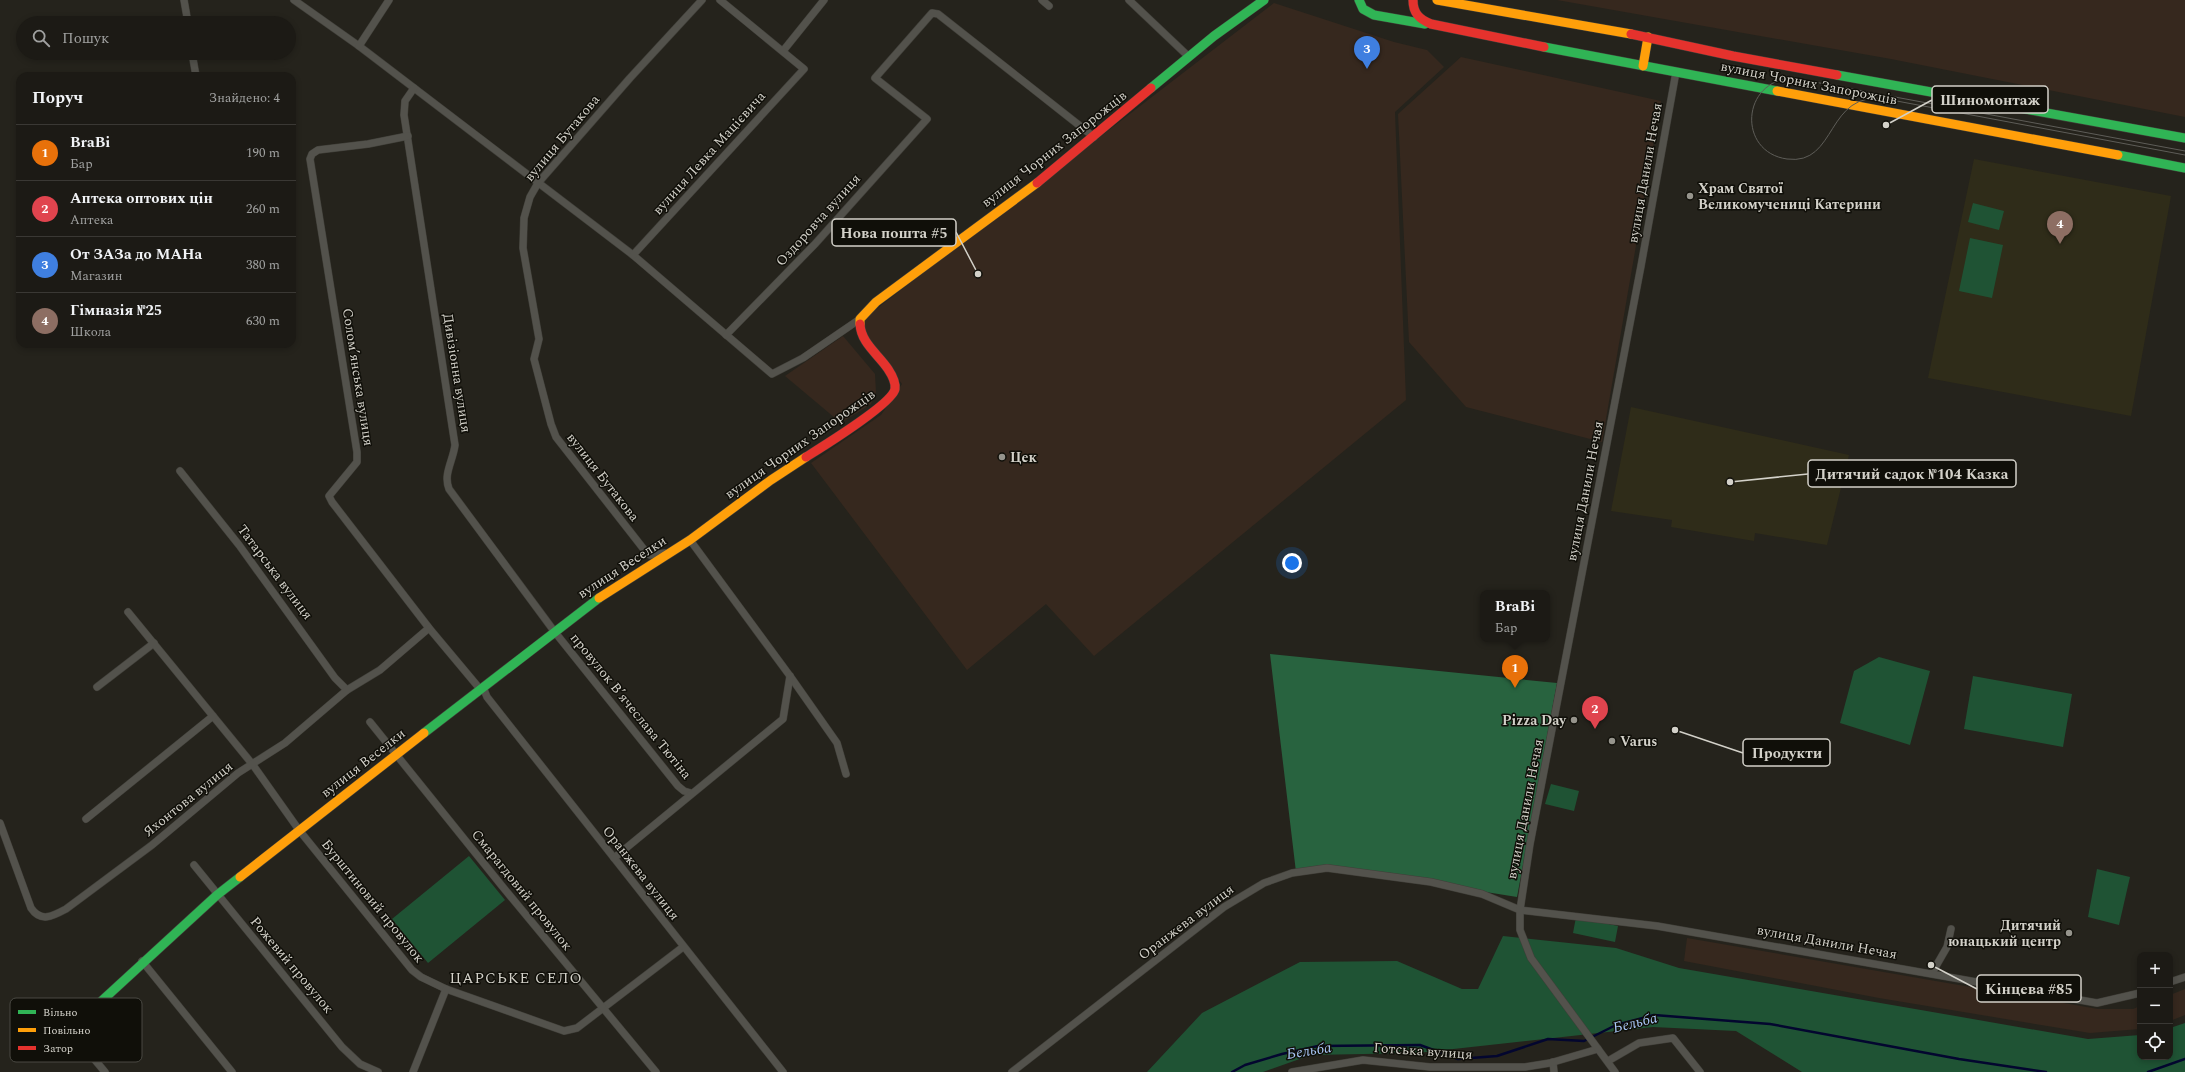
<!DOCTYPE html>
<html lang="uk">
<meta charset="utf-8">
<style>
body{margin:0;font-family:Spectral,serif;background:#292722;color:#f1f3f6}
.controls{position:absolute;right:12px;bottom:12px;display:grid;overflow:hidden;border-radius:8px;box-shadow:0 2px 6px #0003}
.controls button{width:36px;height:36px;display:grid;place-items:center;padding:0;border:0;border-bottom:1px solid #3a3834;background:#1c1a15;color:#f1f3f6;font:20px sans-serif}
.you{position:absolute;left:1292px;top:563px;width:14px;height:14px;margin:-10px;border:3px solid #fff;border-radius:50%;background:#1a73e8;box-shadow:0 0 0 6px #1a73e833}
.badge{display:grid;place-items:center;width:26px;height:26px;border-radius:50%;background:#96948c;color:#fff;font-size:13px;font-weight:700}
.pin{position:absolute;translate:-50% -33px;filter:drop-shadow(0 1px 2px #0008)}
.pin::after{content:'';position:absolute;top:21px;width:14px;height:12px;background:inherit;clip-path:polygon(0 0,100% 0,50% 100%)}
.popup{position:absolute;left:1480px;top:590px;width:70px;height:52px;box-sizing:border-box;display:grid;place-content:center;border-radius:8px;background:#1c1a15;filter:drop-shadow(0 1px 3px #0005);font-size:13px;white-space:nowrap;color:#a0a1a0}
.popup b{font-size:15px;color:#f1f3f6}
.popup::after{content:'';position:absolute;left:50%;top:100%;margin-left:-8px;border:8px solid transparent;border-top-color:#1c1a15}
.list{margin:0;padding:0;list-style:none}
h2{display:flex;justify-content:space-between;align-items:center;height:52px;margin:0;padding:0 16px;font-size:17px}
h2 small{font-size:13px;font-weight:400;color:#a0a1a0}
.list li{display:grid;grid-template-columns:26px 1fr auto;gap:12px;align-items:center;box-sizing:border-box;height:56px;padding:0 16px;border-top:1px solid #3a3834}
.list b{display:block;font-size:15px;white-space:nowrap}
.list p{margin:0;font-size:13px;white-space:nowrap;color:#a0a1a0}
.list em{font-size:13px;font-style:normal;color:#a0a1a0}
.icon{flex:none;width:22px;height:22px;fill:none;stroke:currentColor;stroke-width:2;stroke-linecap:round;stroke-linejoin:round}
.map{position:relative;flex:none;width:2185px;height:1072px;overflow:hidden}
.search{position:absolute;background:#1c1a15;box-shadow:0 2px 6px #0003;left:16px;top:16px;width:280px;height:44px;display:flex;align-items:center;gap:10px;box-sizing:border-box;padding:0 14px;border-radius:22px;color:#a0a1a0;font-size:15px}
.panel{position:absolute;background:#1c1a15;box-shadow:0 2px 6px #0003;left:16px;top:72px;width:280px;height:276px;border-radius:12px}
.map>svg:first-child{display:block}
.industrial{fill:#36281e}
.built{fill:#2f2c19}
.green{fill:#1f5334}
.forest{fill:#28633f}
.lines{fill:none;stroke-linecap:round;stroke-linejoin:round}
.stream{stroke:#03062f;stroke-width:2.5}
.street-casing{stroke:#403f39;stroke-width:8}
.fast-casing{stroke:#403f39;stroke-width:10}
.slow-casing{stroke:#403f39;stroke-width:10}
.jam-casing{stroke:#403f39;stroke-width:10}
.street{stroke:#53524c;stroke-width:7}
.fast{stroke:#30b455;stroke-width:9}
.slow{stroke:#ff9f0a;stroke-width:9}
.jam{stroke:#e5322d;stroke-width:9}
.tram{stroke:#5e5d58;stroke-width:1}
.poi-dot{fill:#96948c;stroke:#100f09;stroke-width:1.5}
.labels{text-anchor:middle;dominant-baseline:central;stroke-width:3;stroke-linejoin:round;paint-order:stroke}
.street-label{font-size:14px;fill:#d3d1c9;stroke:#100f09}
.poi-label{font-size:14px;font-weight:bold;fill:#d3d1c9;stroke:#100f09;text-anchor:start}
.neighbourhood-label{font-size:15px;letter-spacing:1px;fill:#d3d1c9;stroke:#100f09}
.water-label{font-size:15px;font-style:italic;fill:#a9c8f8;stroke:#100f09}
.key{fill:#100f09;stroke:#4a4943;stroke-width:1}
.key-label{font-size:11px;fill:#d3d1c9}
.leader{fill:none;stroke:#d3d1c9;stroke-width:1.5}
.callout-dot{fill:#d3d1c9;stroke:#100f09;stroke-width:1.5}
.callout{fill:#100f09;stroke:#d3d1c9;stroke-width:1.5}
.callout-label{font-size:15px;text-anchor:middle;font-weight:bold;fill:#d3d1c9}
</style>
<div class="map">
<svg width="2185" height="1072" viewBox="0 0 2185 1072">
<rect width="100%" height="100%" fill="#25231c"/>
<!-- industrial -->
<g class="industrial">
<path d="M1557 0H2185V117L1891 59Z"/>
<path d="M1274 3 1394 42 1427 50 1444 67 1395 112 1406 400 1094 656 1046 604 967 670 811 463 881 415 902 384 864 331 862 320Z"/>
<path d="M1461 57 1661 101 1602 442 1466 407 1409 342 1398 114Z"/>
<path d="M843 336 875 374 876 392 871 404 841 423 785 376Z"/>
<path d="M1687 938 2098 1009H2133L2140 1006V1029L2090 1033 1879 998 1684 961Z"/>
<path d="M2185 989V1015L2170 1021V995Z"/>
</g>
<!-- built -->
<g class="built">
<path d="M1974 159 2171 196 2131 416 1928 378Z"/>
<path d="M1631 407 1849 455 1827 545 1755 533 1754 541 1671 527 1672 520 1611 511Z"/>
</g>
<!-- green -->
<g class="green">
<path d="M1973 203 2004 211 1999 230 1968 222Z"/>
<path d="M1970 238 2003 245 1992 298 1959 291Z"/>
<path d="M1879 657 1930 671 1910 745 1840 723 1854 671Z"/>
<path d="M1973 676 2072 694 2063 747 1964 729Z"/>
<path d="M1551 784 1579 791 1574 811 1545 804Z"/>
<path d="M469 856 505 900 428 963 392 919Z"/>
<path d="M2097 869 2130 877 2119 925 2088 917Z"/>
<path d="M1576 917 1618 926 1615 942 1573 933Z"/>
<path d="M1503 936 1616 948 1679 968 2088 1039 2140 1035V1057H2170V1028L2185 1023V1072H1802L1736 1031 1653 1027 1417 1053 1311 1055 1263 1072H1147L1202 1013 1300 962 1397 961 1462 989H1478Z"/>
</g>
<!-- forest -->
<path class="forest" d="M1270 654 1557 683 1517 897 1355 871 1296 872Z"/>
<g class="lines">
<!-- stream -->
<g class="stream">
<path d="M1232 1072 1245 1065 1282 1054 1318 1046 1420 1045 1458 1059 1497 1056 1548 1039 1584 1041 1616 1025 1654 1015 1770 1024 1959 1059 2046 1072"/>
<path d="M2148 1072 2185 1059"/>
</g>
<!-- street casing -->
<g class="street-casing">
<g id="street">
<path d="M184 0 188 23"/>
<path d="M294 0 359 46 633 255 772 374 803 358 860 319"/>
<path d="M1042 0 1049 6"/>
<path d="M1129 0 1188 56"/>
<path d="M359 46 389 0"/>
<path d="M783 51 824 0"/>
<path d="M192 53 196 76"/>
<path d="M414 88 405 101 404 115 455 445C453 461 443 474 449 489L554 631 678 786 684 791 691 793"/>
<path d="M408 136 368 144 318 150 312 154 310 159 357 452V462L329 496 332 502 429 628 480 689"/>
<path d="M633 255 804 69 720 0"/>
<path d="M726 335 815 244 927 119 875 78 932 13 938 14 1094 137"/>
<path d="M180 471 239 545 335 678 347 690"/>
<path d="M690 540 790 676 837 743 846 774"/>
<path d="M665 553 650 555 646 552 556 437 551 424 534 359 539 339 523 248 524 218 530 197 538 183 630 78 702 0"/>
<path d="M128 612 253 765 299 830 412 970 421 977 446 989 564 1031 577 1028 683 947"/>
<path d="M97 687 154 643"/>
<path d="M483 687 487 697 783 1072"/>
<path d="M370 722 502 886 656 1072"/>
<path d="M86 819 213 716"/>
<path d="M0 823 31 908C41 923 53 916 66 909L152 845 238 773 285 743 347 690 380 670 429 628"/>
<path d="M614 858 783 719 790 676"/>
<path d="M194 865 342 1047 360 1064 378 1072"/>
<path d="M142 961 232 1072"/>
<path d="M1932 973 1947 947 1951 929"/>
<path d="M2170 982 2185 977"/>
<path d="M70 1030 105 1072"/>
<path d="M1608 1061 1639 1043 1673 1038 1700 1072"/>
<path d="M1553 1062 1554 1072"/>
<path d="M413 1072 446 989"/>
<path d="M1012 1072 1224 907 1264 883 1292 873 1327 868 1431 882 1482 894 1520 910 1657 926 2097 1003 2140 993"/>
<path d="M1292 1072 1363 1060 1430 1067H1525L1550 1063 1598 1049"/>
<path d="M1615 1072 1531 958 1520 930V910L1530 844 1641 266 1676 72"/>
</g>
</g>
<!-- fast casing -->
<g class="fast-casing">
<g id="fast">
<path d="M1359 0 1363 9 1374 15 1425 24"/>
<path d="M1544 47 1777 91"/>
<path d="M1837 75 2185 138"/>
<path d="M1151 88 1214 36 1264 0"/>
<path d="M2118 155 2185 168"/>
<path d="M424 733 599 598"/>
<path d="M70 1030 217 895 240 877"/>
</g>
</g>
<!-- slow casing -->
<g class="slow-casing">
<g id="slow">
<path d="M1437 0 1631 34"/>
<path d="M1643 66 1648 37"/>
<path d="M1777 91 2118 155"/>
<path d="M860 324V319L876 302 1037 183"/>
<path d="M599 598 690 540 771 480 806 457"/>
<path d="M240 877 424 733"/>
</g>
</g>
<!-- jam casing -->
<g class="jam-casing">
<g id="jam">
<path d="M1413 0C1413 13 1419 19 1431 24L1544 47"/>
<path d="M1631 34 1733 56 1837 75"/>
<path d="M1037 183 1151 88"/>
<path d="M806 457C822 447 892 404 895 389 896 382 892 375 888 369 878 354 861 343 860 324"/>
</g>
</g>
<!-- street -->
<use href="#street" class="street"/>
<!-- fast -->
<use href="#fast" class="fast"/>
<!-- slow -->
<use href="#slow" class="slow"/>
<!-- jam -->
<use href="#jam" class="jam"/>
<!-- tram -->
<path class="tram" d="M2185 151 1793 78C1741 80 1737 152 1787 159 1838 166 1825 90 1886 99L2185 155"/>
</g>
<!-- markers -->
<g class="poi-dot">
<circle cx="1690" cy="196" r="4"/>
<circle cx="1002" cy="457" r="4"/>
<circle cx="1574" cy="720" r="4"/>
<circle cx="1612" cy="741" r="4"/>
<circle cx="2069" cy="933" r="4"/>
</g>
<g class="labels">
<!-- street labels -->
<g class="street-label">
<text transform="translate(1809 83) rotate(11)">вулиця Чорних Запорожців</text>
<text transform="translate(562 138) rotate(-50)">вулиця Бутакова</text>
<text transform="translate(1054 149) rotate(-38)">вулиця Чорних Запорожців</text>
<text transform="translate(709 153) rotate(-48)">вулиця Левка Мацієвича</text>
<text transform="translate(1645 173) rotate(-80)">вулиця Данили Нечая</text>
<text transform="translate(818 220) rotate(-48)">Оздоровча вулиця</text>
<text transform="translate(457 373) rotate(81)">Дивізіонна вулиця</text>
<text transform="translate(358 377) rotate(81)">Соломʼянська вулиця</text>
<text transform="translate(800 444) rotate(-35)">вулиця Чорних Запорожців</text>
<text transform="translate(603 477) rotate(52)">вулиця Бутакова</text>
<text transform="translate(1585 491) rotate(-79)">вулиця Данили Нечая</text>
<text transform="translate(622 567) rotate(-33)">вулиця Веселки</text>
<text transform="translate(275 572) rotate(53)">Татарська вулиця</text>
<text transform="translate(631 706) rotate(51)">провулок Вʼячеслава Тютіна</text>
<text transform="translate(363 763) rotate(-38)">вулиця Веселки</text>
<text transform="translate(188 799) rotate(-39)">Яхонтова вулиця</text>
<text transform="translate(1525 809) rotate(-79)">вулиця Данили Нечая</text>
<text transform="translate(641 873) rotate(52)">Оранжева вулиця</text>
<text transform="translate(522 890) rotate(51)">Смарагдовий провулок</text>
<text transform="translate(373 901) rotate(51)">Бурштиновий провулок</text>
<text transform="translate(1186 922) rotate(-37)">Оранжева вулиця</text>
<text transform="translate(1827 942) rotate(10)">вулиця Данили Нечая</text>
<text transform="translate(292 965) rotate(50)">Рожевий провулок</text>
<text transform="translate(1423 1051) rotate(4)">Готська вулиця</text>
</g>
<!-- poi labels -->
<g class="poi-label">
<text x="1698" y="188">Храм Святої<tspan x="1698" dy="16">Великомучениці Катерини</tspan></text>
<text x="1010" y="457">Цек</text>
<text x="1566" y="720" text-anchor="end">Pizza Day</text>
<text x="1620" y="741">Varus</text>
<text x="2061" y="925" text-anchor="end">Дитячий<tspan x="2061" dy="16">юнацький центр</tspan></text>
</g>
<!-- neighbourhood labels -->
<g class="neighbourhood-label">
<text x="516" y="978">ЦАРСЬКЕ СЕЛО</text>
</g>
<!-- water labels -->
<g class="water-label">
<text transform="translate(1635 1023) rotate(-14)">Бельба</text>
<text transform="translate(1309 1051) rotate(-9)">Бельба</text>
</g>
</g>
<!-- legend -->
<rect x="10" y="998" width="132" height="64" rx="6" class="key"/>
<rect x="18" y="1010" width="18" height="4" fill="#30b455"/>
<rect x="18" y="1028" width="18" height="4" fill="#ff9f0a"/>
<rect x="18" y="1046" width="18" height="4" fill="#e5322d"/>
<g class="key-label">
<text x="43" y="1016">Вільно</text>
<text x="43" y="1034">Повільно</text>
<text x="43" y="1052">Затор</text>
</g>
<!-- callouts -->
<path class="leader" d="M1886 125L1932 100M978 274L956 232M1730 482L1808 474M1675 730L1743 753M1931 965L1977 989"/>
<g class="callout-dot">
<circle cx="1886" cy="125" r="4"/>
<circle cx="978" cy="274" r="4"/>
<circle cx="1730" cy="482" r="4"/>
<circle cx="1675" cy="730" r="4"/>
<circle cx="1931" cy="965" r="4"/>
</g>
<g class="callout">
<rect x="1932" y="86" width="116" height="27" rx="4"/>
<rect x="832" y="219" width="124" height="27" rx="4"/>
<rect x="1808" y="460" width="208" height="27" rx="4"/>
<rect x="1743" y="739" width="87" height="27" rx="4"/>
<rect x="1977" y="975" width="104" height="27" rx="4"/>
</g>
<g class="callout-label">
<text x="1990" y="105">Шиномонтаж</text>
<text x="894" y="238">Нова пошта #5</text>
<text x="1912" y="479">Дитячий садок №104 Казка</text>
<text x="1787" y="758">Продукти</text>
<text x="2029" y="994">Кінцева #85</text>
</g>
</svg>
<div class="controls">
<button>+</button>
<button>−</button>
<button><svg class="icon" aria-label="locate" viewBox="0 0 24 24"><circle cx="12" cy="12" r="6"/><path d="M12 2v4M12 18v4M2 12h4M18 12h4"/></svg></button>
</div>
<div class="you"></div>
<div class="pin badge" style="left:1515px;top:688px;background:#e8710a">1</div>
<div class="popup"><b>BraBi</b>Бар</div>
<div class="pin badge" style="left:1595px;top:729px;background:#e0444e">2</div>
<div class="pin badge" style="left:1367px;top:69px;background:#3f7fe0">3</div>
<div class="pin badge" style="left:2060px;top:244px;background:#8d6e63">4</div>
<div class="search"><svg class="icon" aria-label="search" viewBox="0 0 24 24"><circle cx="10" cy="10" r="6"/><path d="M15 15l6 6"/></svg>Пошук</div>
<section class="panel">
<h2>Поруч<small>Знайдено: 4</small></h2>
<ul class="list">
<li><span class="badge" style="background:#e8710a">1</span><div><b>BraBi</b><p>Бар</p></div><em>190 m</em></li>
<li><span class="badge" style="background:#e0444e">2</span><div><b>Аптека оптових цін</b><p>Аптека</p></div><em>260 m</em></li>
<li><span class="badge" style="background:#3f7fe0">3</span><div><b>От ЗАЗа до МАНа</b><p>Магазин</p></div><em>380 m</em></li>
<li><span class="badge" style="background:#8d6e63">4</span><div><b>Гімназія №25</b><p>Школа</p></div><em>630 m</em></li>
</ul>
</section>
</div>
